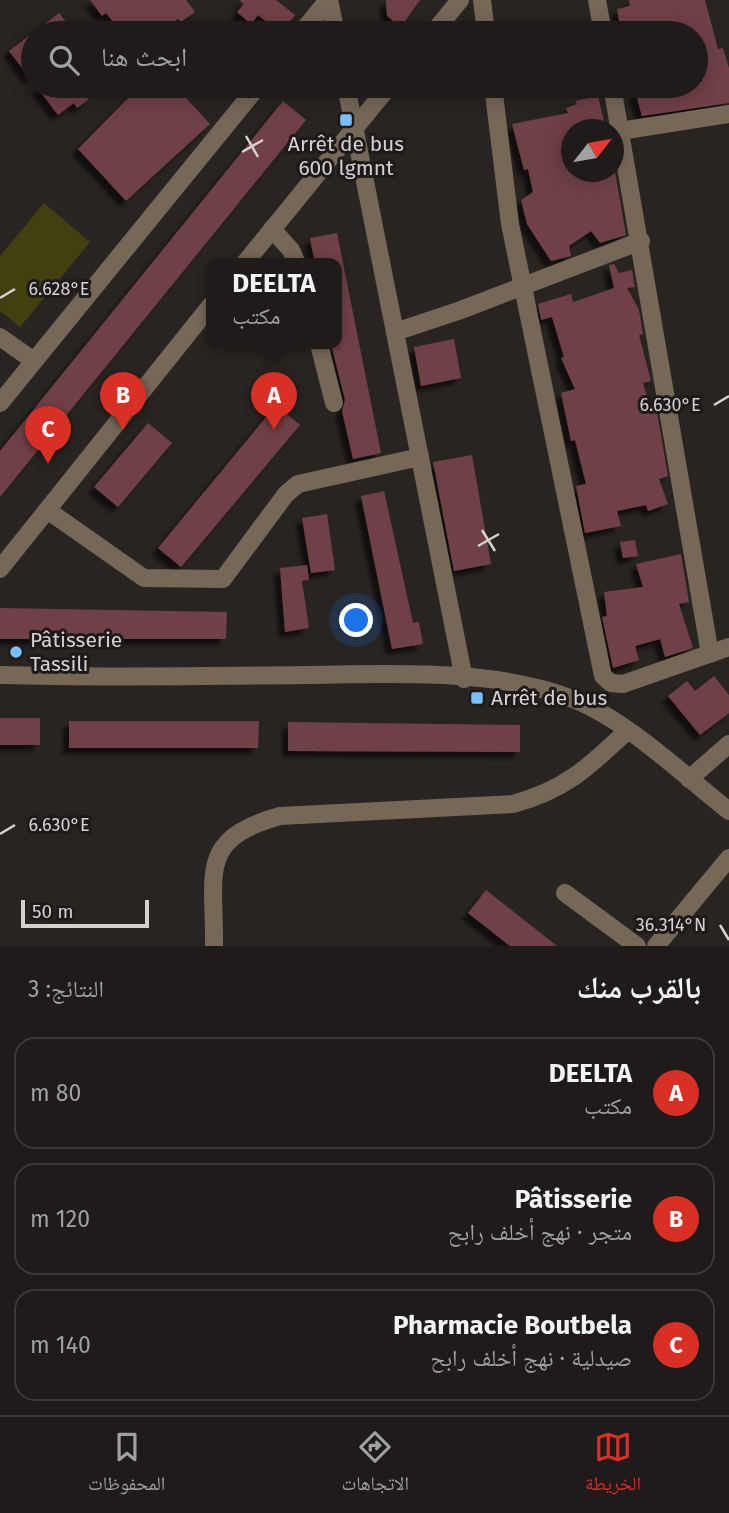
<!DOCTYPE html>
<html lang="ar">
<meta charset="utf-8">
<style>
body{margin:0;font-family:"Fira Sans","Noto Naskh Arabic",sans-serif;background:#2b2827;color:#f1f3f6;direction:rtl}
.compass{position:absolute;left:561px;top:119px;width:63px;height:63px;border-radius:50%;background:#1e1b1a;box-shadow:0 4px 18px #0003;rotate:59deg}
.scale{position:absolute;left:21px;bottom:18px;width:128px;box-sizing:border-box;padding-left:7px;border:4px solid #d4d2d1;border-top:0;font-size:19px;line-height:24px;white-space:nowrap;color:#d4d2d1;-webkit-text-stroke:5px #1e1a19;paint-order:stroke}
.you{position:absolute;left:357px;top:621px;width:24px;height:24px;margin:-18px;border:5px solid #fff;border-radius:50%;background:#1a73e8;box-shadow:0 0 0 10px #1a73e833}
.badge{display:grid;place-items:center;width:46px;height:46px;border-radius:50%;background:#d93025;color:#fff;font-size:23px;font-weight:700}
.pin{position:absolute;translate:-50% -58px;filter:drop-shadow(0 2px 4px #0008)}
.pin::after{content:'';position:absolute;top:37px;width:24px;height:21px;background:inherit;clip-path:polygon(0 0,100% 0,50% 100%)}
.popup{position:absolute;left:206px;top:258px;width:136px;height:91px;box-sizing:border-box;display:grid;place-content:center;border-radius:14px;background:#1e1b1a;filter:drop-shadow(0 2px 5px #0005);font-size:23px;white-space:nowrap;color:#a1a1a2}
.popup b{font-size:26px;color:#f1f3f6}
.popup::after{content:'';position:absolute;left:50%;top:100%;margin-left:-14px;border:14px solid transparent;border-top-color:#1e1b1a}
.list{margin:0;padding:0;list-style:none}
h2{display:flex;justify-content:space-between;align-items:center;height:91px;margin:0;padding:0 28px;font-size:30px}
h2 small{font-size:23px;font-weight:400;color:#a1a1a2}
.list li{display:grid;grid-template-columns:46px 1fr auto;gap:21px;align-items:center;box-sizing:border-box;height:112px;margin:0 14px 14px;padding:0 14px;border:2px solid #3c3939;border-radius:21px}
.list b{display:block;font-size:26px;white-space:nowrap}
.list p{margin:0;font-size:23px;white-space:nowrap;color:#a1a1a2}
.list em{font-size:23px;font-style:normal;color:#a1a1a2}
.icon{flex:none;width:38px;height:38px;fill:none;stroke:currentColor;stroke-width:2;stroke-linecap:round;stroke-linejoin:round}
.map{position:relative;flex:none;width:729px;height:946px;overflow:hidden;direction:ltr}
.search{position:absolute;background:#1e1b1a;box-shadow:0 4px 18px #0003;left:21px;right:21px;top:21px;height:77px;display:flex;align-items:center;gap:18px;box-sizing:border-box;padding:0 24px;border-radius:38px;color:#a1a1a2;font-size:26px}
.sheet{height:469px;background:#1e1b1a}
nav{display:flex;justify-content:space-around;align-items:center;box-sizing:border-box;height:98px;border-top:2px solid #3c3939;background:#1e1b1a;font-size:19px;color:#a1a1a2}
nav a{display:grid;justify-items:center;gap:4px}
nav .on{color:#d93025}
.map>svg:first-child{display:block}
.green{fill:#424011}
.building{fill:#704046;filter:url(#shadow)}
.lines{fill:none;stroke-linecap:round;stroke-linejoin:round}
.minor{stroke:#756857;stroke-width:18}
.ticks{fill:none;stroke:#d4d2d1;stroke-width:2.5}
.poi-dot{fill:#7cbef9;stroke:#1e1a19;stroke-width:2.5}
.labels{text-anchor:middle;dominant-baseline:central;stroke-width:6;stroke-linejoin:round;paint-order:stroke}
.poi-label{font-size:21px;fill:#d4d2d1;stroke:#1e1a19;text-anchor:start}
.ticks-label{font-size:18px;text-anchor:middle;fill:#d4d2d1;stroke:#1e1a19;stroke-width:6;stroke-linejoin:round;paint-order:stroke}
</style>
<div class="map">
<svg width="729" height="946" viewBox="0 0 729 946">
<defs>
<filter id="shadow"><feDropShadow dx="-6" dy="6" stdDeviation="2" flood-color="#0009"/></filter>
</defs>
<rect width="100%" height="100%" fill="#282422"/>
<!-- green -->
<path class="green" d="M44 203 90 242 20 327 0 311V256Z"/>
<!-- building -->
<g class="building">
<path d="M90 0H186L195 12 181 22 178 19 159 33H122L106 13 102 16Z"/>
<path d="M239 0H276L295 15 281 33 258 15 251 24 237 12 244 4Z"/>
<path d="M386 0H420L401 27 387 16Z"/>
<path d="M629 0H705L718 49 723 48 729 68V103L642 116 635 91 646 86H696V33H621L617 9 630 6Z"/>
<path d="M59 13 75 33H33V82L9 51Z"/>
<path d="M36 86H95L85 94 89 99 77 108 74 103 58 115Z"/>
<path d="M140 86H175L210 124 126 201 78 149Z"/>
<path d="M598 96 606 130H571V172H615L626 235 600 243 591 231 569 246 571 256 551 261 527 224 521 200 533 192 528 169 524 170 512 124 568 113 566 108 577 104 575 101Z"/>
<path d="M283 101 306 120 0 497V451Z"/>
<path d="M337 233 381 453 353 459 342 411 345 400 331 344H337V264H340H315L310 238Z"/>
<path d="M614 264 619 273 632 270 635 287 627 288 639 310 643 334 639 335 651 381 643 383 652 414 657 412 668 476 659 479 668 504 648 511 646 505 617 511 621 526 585 533 576 486 586 484 575 440 571 441 561 393 575 389 561 358 564 357 552 317 541 320 538 304 571 294 573 302 614 288 609 265Z"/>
<path d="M454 339 461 378 421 386 414 347Z"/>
<path d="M276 405 300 425 181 567 158 548Z"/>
<path d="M148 423 172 443 118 507 94 487Z"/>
<path d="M472 455 491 564 454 571 433 462Z"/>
<path d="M384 491 413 623 419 622 423 644 392 649 361 496Z"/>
<path d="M327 514 335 570 311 573 302 518Z"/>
<path d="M635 540 638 556 623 558 620 542Z"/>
<path d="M681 554 689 602 679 604 693 648 665 657 660 639 635 646 639 660 613 668 602 617 607 616 604 592 643 587 636 564Z"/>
<path d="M307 565 309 580 302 581 309 628 285 632 280 568Z"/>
<path d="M0 608 227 612 226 639H0Z"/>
<path d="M714 676 729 695V713L700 735 668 696 687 681 695 691Z"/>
<rect x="0" y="718" width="40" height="27"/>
<path d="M69 721H259L258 748H69Z"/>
<path d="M288 722 520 725V752L288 751Z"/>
<path d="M486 890 557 946H510L468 913Z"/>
</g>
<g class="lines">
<!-- minor -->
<g class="minor">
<path d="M329 0 336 33"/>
<path d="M482 0 486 33"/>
<path d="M597 0 603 33"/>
<path d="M301 33 328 0"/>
<path d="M433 33 460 0"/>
<path d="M346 86 464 679"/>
<path d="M493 86 510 224 603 676 611 683 623 684 729 647"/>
<path d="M612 86 710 654"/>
<path d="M620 131 729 114"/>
<path d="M272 229 291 250 297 264"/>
<path d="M244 264 389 86"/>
<path d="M395 332 461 310 641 241"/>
<path d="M0 337 34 361"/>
<path d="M319 344 334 403"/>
<path d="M0 403 258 86"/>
<path d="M47 510 144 578 223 579 286 494 298 484 420 457"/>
<path d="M0 569 211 305"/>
<path d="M0 675C102 678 205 676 307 675 391 674 496 668 575 700 626 720 685 776 729 811"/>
<path d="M689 779 729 744"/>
<path d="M565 893 637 946"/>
<path d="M214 946C215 873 197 839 280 816L513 804C565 790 589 767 627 731"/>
<path d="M656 946 729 858"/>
</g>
</g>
<!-- ticks -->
<path class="ticks" d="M246 136 258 157M242 152 263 140M0 298 15 289M714 405 729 396M482 530 495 551M478 546 499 534M0 834 15 825M720 925 729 940"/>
<!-- markers -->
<g class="poi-dot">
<rect x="339" y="113" width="14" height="14" rx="3.5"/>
<circle cx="16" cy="652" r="7"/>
<rect x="470" y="691" width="14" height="14" rx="3.5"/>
</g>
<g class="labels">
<!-- poi labels -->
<g class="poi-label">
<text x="346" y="144" text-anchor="middle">Arrêt de bus<tspan x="346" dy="24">600 lgmnt</tspan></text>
<text x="30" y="640">Pâtisserie<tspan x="30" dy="24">Tassili</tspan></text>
<text x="491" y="698">Arrêt de bus</text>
</g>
</g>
<g class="ticks-label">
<text x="59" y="295">6.628°E</text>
<text x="670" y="411">6.630°E</text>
<text x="59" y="831">6.630°E</text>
<text x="671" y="931">36.314°N</text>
</g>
</svg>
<svg class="compass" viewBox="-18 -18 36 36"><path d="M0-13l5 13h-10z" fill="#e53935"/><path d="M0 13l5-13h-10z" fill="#a1a1a2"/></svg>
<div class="scale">50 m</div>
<div class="you"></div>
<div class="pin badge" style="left:274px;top:430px">A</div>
<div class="popup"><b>DEELTA</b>مكتب</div>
<div class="pin badge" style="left:123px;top:430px">B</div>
<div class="pin badge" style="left:48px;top:464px">C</div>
<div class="search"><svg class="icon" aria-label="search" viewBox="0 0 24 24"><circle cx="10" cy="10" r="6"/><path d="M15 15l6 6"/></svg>ابحث هنا</div>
</div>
<section class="sheet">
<h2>بالقرب منك<small>النتائج: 3</small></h2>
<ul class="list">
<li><span class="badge">A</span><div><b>DEELTA</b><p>مكتب</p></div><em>80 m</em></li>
<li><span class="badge">B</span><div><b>Pâtisserie</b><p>متجر · نهج أخلف رابح</p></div><em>120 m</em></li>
<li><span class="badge">C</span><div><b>Pharmacie Boutbela</b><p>صيدلية · نهج أخلف رابح</p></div><em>140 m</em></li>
</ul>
</section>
<nav>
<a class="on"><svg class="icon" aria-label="map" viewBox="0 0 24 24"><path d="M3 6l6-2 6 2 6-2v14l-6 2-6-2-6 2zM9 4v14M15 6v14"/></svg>الخريطة</a>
<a><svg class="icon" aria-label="directions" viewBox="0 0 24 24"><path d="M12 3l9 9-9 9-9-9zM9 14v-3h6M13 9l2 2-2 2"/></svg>الاتجاهات</a>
<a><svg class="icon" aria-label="saved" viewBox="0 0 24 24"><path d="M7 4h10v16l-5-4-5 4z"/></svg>المحفوظات</a>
</nav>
